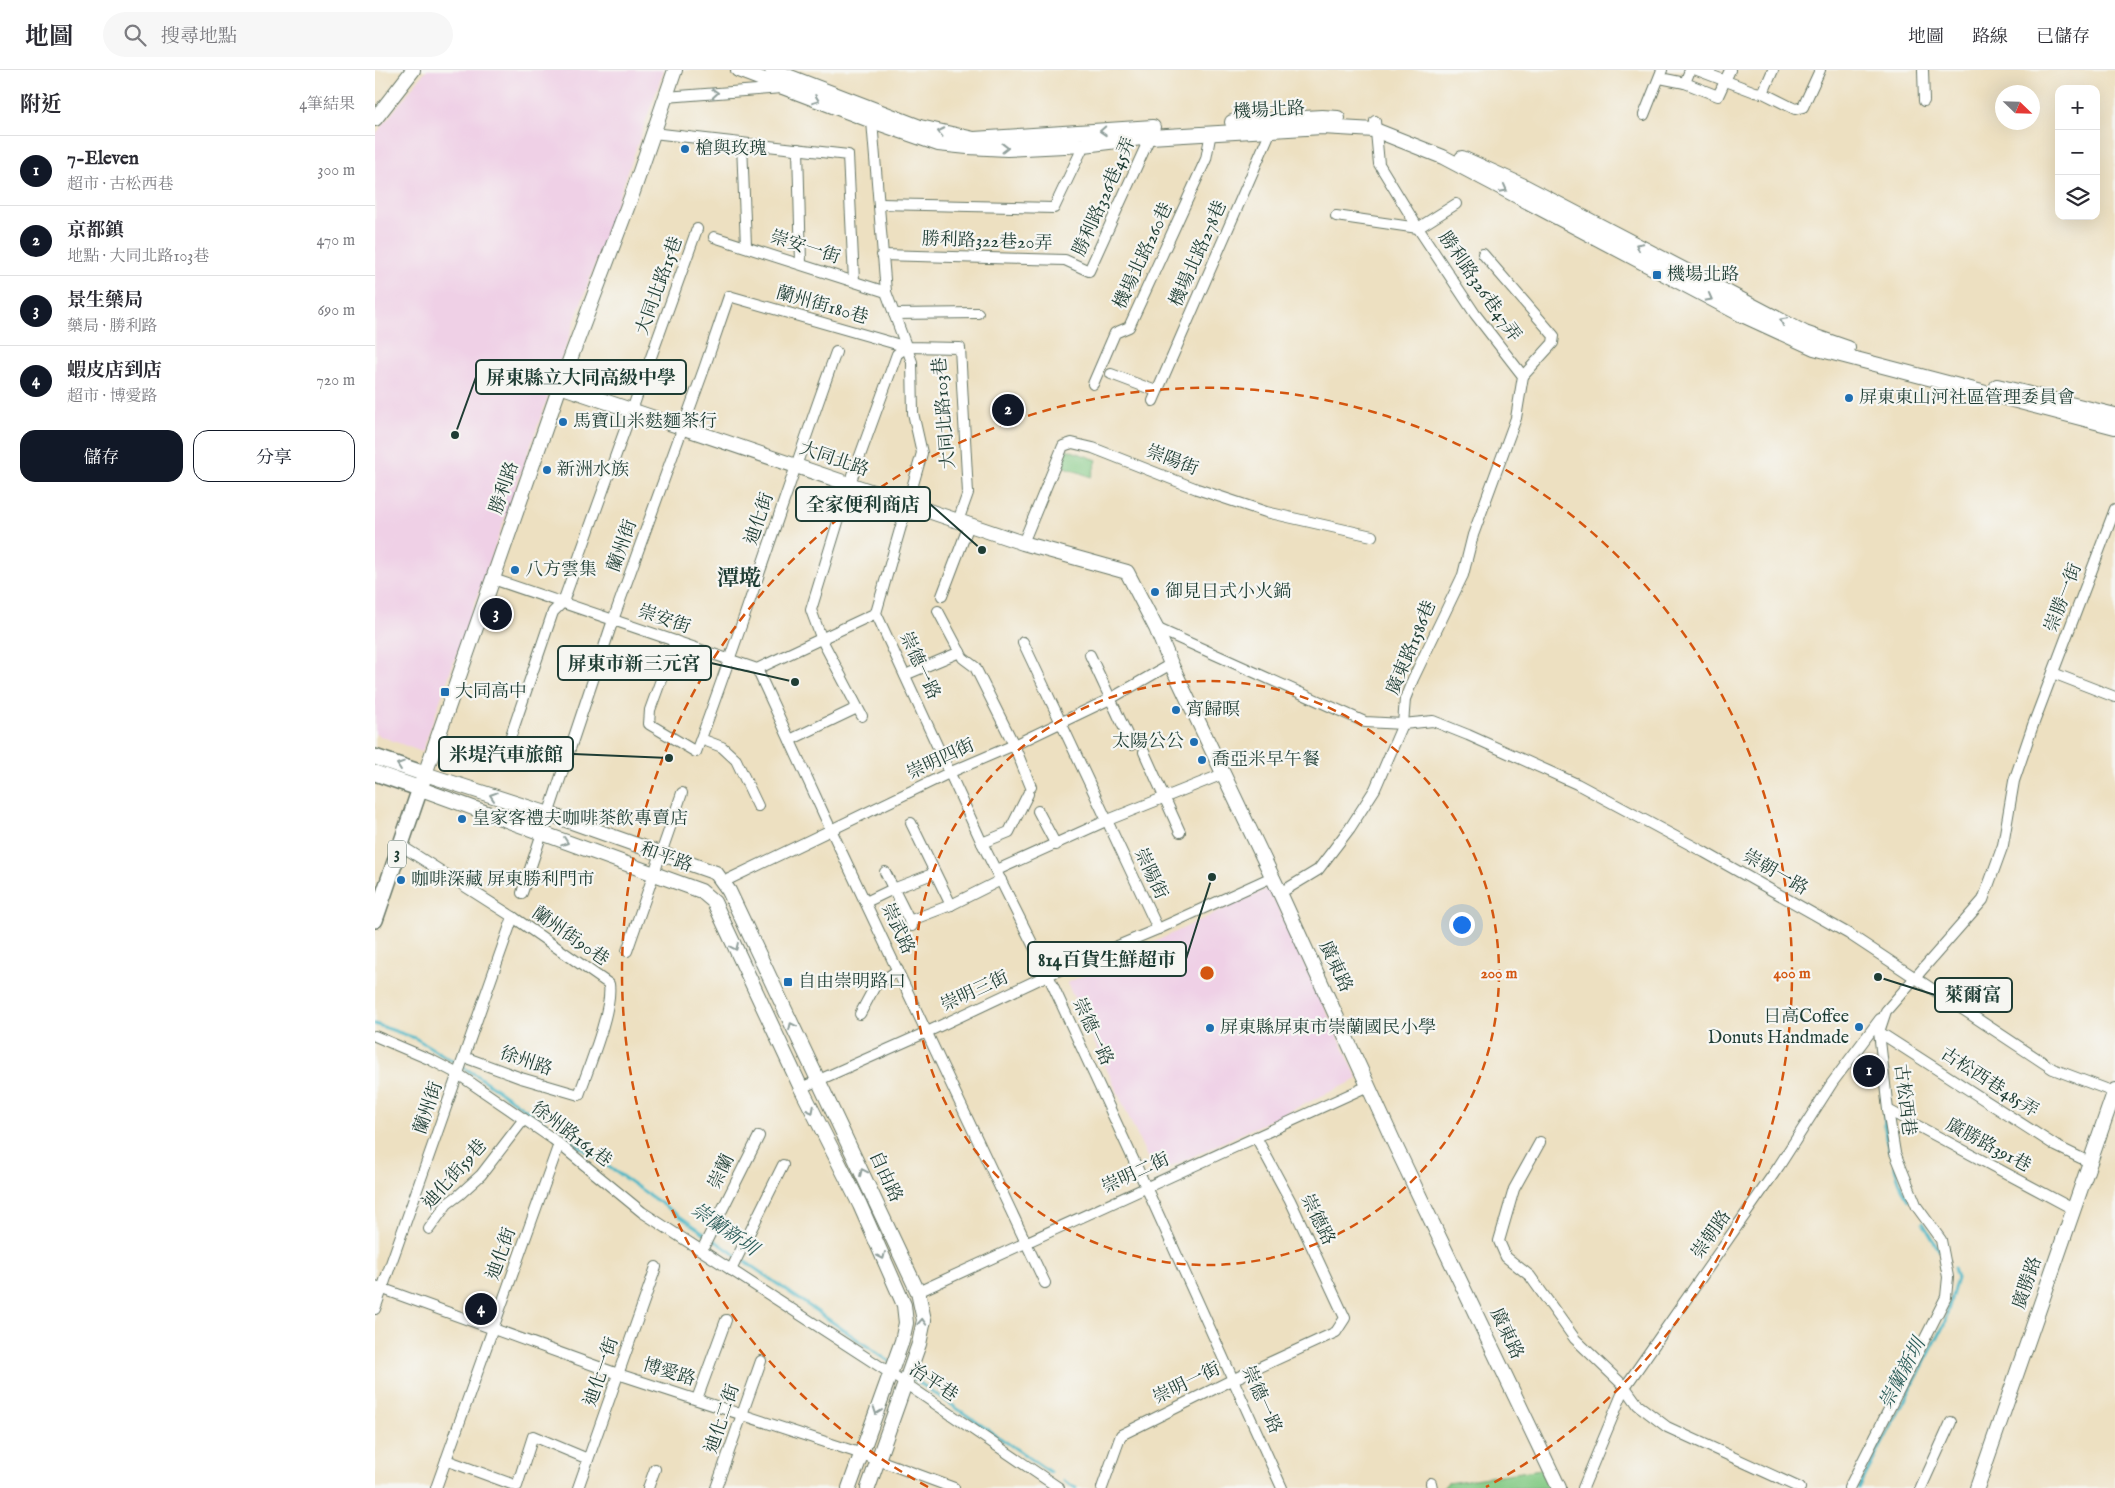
<!DOCTYPE html>
<html lang="zh-TW">
<meta charset="utf-8">
<style>
body{margin:0;font-family:"IM FELL English","Noto Serif TC",serif;background:#f7f7f7;color:#2b2b33}
.controls{position:absolute;right:15px;top:15px;display:grid;overflow:hidden;border-radius:10px;box-shadow:0 5px 20px #0002}
.controls button{width:45px;height:45px;display:grid;place-items:center;padding:0;border:0;border-bottom:1px solid #e1e1e2;background:#fff;color:#2b2b33;font:25px sans-serif}
.compass{position:absolute;left:1620px;top:15px;width:45px;height:45px;border-radius:50%;background:#fff;box-shadow:0 5px 20px #0002;rotate:113deg}
.you{position:absolute;left:1086px;top:854px;width:18px;height:18px;margin:-12px;border:4px solid #fff;border-radius:50%;background:#1a73e8;box-shadow:0 0 0 8px #1a73e833}
.badge{display:grid;place-items:center;width:32px;height:32px;border-radius:50%;background:#111827;color:#fff;font-size:16px;font-weight:700}
.pin{position:absolute;translate:-50% -50%;border:2px solid #fff;box-shadow:0 1px 5px #0006}
.list{margin:0;padding:0;list-style:none}
h2{display:flex;justify-content:space-between;align-items:center;height:65px;margin:0;padding:0 20px;font-size:21px}
h2 small{font-size:16px;font-weight:400;color:#7c7c81}
.list li{display:grid;grid-template-columns:32px 1fr auto;gap:15px;align-items:center;box-sizing:border-box;height:70px;padding:0 20px;border-top:1px solid #e1e1e2}
.list b{display:block;font-size:19px;white-space:nowrap}
.list p{margin:0;font-size:16px;white-space:nowrap;color:#7c7c81}
.list em{font-size:16px;font-style:normal;color:#7c7c81}
.actions{display:flex;gap:10px;padding:15px 20px}
.actions a{flex:1;padding:11px 0;border:1px solid #111827;border-radius:15px;text-align:center;font-size:18px;color:#111827}
.actions .main{background:#111827;color:#fff}
.icon{flex:none;width:28px;height:28px;fill:none;stroke:currentColor;stroke-width:2;stroke-linecap:round;stroke-linejoin:round}
.map{position:relative;flex:none;width:1740px;height:1418px;overflow:hidden}
header{display:flex;align-items:center;gap:30px;box-sizing:border-box;height:70px;padding:0 25px;background:#fff;border-bottom:1px solid #e1e1e2}
header strong{font-size:24px}
nav{display:flex;gap:28px;margin-inline-start:auto;font-size:18px}
.search{width:350px;height:45px;background:#f7f7f7;display:flex;align-items:center;gap:12px;box-sizing:border-box;padding:0 18px;border-radius:28px;color:#7c7c81;font-size:19px}
main{display:flex}
aside{flex:1;background:#fff}
.map>svg:first-child{display:block}
.built{fill:#efd0e6}
.green{fill:#84ca85;stroke:#52845c}
.lines{fill:none;stroke-linecap:round;stroke-linejoin:round}
.stream{stroke:#49b6c5;stroke-width:3}
.street-casing{stroke:#677665;stroke-width:12}
.secondary-casing{stroke:#677665;stroke-width:16}
.primary-casing{stroke:#677665;stroke-width:18}
.street{stroke:#fff;stroke-width:10}
.secondary{stroke:#fff;stroke-width:14}
.primary{stroke:#fff;stroke-width:15}
.oneway{stroke:#8f9e9a}
.ring{fill:none;stroke:#d45610;stroke-width:2.5;stroke-dasharray:9 6}
.poi-dot{fill:#1f6fb2;stroke:#f6f6f2;stroke-width:2}
.labels{text-anchor:middle;dominant-baseline:central;stroke-width:4.5;stroke-linejoin:round;paint-order:stroke}
.shield{fill:#f6f6f2;stroke:#60746d;stroke-width:1}
.shield-label{font-size:16px;font-weight:bold;fill:#1f3d34}
.street-label{font-size:18px;fill:#1f3d34;stroke:#f6f6f2}
.poi-label{font-size:18px;fill:#1f3d34;stroke:#f6f6f2;text-anchor:start}
.water-label{font-size:19px;font-style:italic;fill:#2a5b58;stroke:#f6f6f2}
.district-label{font-size:22px;font-weight:bold;fill:#1f3d34;stroke:#f6f6f2}
.centre{fill:#d45610;stroke:#f6f6f2;stroke-width:2.5}
.ring-label{font-size:15px;text-anchor:middle;font-weight:bold;fill:#d45610;stroke:#f6f6f2;stroke-width:4.5;stroke-linejoin:round;paint-order:stroke}
.leader{fill:none;stroke:#1f3d34;stroke-width:2}
.callout-dot{fill:#1f3d34;stroke:#f6f6f2;stroke-width:2}
.callout{fill:#f6f6f2;stroke:#1f3d34;stroke-width:2}
.callout-label{font-size:19px;text-anchor:middle;font-weight:bold;fill:#1f3d34}
</style>
<header>
<strong>地圖</strong>
<div class="search"><svg class="icon" aria-label="search" viewBox="0 0 24 24"><circle cx="10" cy="10" r="6"/><path d="M15 15l6 6"/></svg>搜尋地點</div>
<nav><a>地圖</a><a>路線</a><a>已儲存</a></nav>
</header>
<main>
<aside>
<h2>附近<small>4筆結果</small></h2>
<ul class="list">
<li><span class="badge">1</span><div><b>7-Eleven</b><p>超市 · 古松西巷</p></div><em>300 m</em></li>
<li><span class="badge">2</span><div><b>京都鎮</b><p>地點 · 大同北路103巷</p></div><em>470 m</em></li>
<li><span class="badge">3</span><div><b>景生藥局</b><p>藥局 · 勝利路</p></div><em>690 m</em></li>
<li><span class="badge">4</span><div><b>蝦皮店到店</b><p>超市 · 博愛路</p></div><em>720 m</em></li>
</ul>
<div class="actions"><a class="main">儲存</a><a>分享</a></div>
</aside>
<div class="map">
<svg width="1740" height="1418" viewBox="0 0 1740 1418">
<rect width="100%" height="100%" fill="#f6f6f2"/>
<filter id="ink" filterUnits="userSpaceOnUse"><feTurbulence type="fractalNoise" baseFrequency=".02" numOctaves="2"/><feDisplacementMap in="SourceGraphic" scale="10" xChannelSelector="R" yChannelSelector="G"/><feConvolveMatrix kernelMatrix="1 2 1 2 8 2 1 2 1" color-interpolation-filters="sRGB"/></filter>
<filter id="wash" filterUnits="userSpaceOnUse"><feTurbulence type="fractalNoise" baseFrequency=".0096" numOctaves="4" result="noise"/><feDisplacementMap in="SourceGraphic" scale="20" xChannelSelector="R" yChannelSelector="G"/><feGaussianBlur stdDeviation="1.12" result="paint"/><feColorMatrix in="noise" values="0 0 0 0 0 0 0 0 0 0 0 0 0 0 0 0 0 1.4 0 .05"/><feComposite in="paint" operator="in"/></filter>
<g filter="url(#wash)">
<rect width="100%" height="100%" fill="#ede0c1"/>
<!-- built -->
<g class="built">
<path d="M51 0H289L47 682 0 664V65Z"/>
<path d="M894 818 983 1009 780 1104 692 913Z"/>
</g>
<!-- green -->
<g class="green">
<path d="M691 379 722 390 716 407 685 395Z"/>
<path d="M1166 1399 1176 1418H1068L1072 1413Z"/>
</g>
<g class="lines">
<!-- stream -->
<g class="stream">
<path d="M0 954 40 968 101 1005 515 1292"/>
<path d="M1509 1044 1511 1068 1515 1082"/>
<path d="M1519 1095 1527 1119 1534 1130"/>
<path d="M1548 1153 1564 1180"/>
<path d="M536 1307 675 1402"/>
<path d="M689 1411 701 1418"/>
<path d="M1484 1418 1569 1255 1582 1208 1579 1198"/>
</g>
</g>
</g>
<g filter="url(#ink)">
<g class="lines">
<!-- street casing -->
<g class="street-casing">
<g id="street">
<path d="M1322 0 1380 22 1388 23 1420 39 1428 37 1445 0"/>
<path d="M1548 0 1549 31"/>
<path d="M1285 8 1310 13 1343 26 1355 0"/>
<path d="M1310 13 1315 0"/>
<path d="M1388 23 1398 0"/>
<path d="M291 27 407 18"/>
<path d="M1269 45 1287 0"/>
<path d="M497 51 511 222 537 292 538 343 547 383 501 543 607 773 673 905 771 1117 907 1418"/>
<path d="M278 63 473 85 479 211"/>
<path d="M367 74 371 176"/>
<path d="M423 79 426 194"/>
<path d="M505 134 679 138 709 75"/>
<path d="M961 146 1043 158 1081 134"/>
<path d="M339 167 511 222"/>
<path d="M1108 184 1179 266 1178 273 1148 306"/>
<path d="M507 185 690 190 714 201 775 67"/>
<path d="M519 244 603 243"/>
<path d="M736 304 781 321"/>
<path d="M718 314 740 263 754 257 831 89 836 62"/>
<path d="M778 331 896 60"/>
<path d="M648 473 688 376 697 373 718 378 822 419 891 442 997 466"/>
<path d="M118 509 382 599 501 543"/>
<path d="M567 526 594 455"/>
<path d="M563 541 588 588 600 597 639 675 656 717"/>
<path d="M781 558 990 652 1028 654 1058 651 1093 665 1202 714 1329 782 1474 864 1678 999 1739 1022"/>
<path d="M300 571 275 640 274 654 321 682C370 550 413 415 461 282"/>
<path d="M648 572 783 859"/>
<path d="M715 585 757 675"/>
<path d="M382 599 450 747 670 1213"/>
<path d="M1678 603 1740 627"/>
<path d="M530 605 585 582"/>
<path d="M487 646 447 570 436 540 474 416 522 284 532 277"/>
<path d="M326 669 347 677 361 690 383 736"/>
<path d="M415 670 482 638"/>
<path d="M769 682 805 762"/>
<path d="M130 683 178 542 188 532 322 159"/>
<path d="M663 741 681 775"/>
<path d="M536 753 576 835"/>
<path d="M607 773 634 762 653 724"/>
<path d="M25 775 138 847 234 914C238 939 213 999 204 1025L146 1008 89 987"/>
<path d="M622 800 733 750 848 704"/>
<path d="M510 802 537 856"/>
<path d="M348 812 576 702 639 675 735 629 796 594"/>
<path d="M147 823 238 550 329 299 354 226 532 277 585 278 593 423 583 451"/>
<path d="M905 823 943 800 975 758 1000 719 1028 654 1030 629 1038 609 1088 505 1098 465 1141 348 1148 306 1100 244 1043 158 1004 94 1000 51"/>
<path d="M491 832 518 819 560 803"/>
<path d="M534 851 576 835 626 810"/>
<path d="M252 881 307 723"/>
<path d="M485 944 500 916 523 900"/>
<path d="M1501 960 1681 1076 1714 1092"/>
<path d="M0 966 56 990 83 1004 178 1069 267 1142 515 1303 684 1418"/>
<path d="M426 1018 552 962 673 905 783 859 897 807"/>
<path d="M1513 1040 1698 1139"/>
<path d="M1165 1072 1139 1119 1124 1171 1131 1187 1155 1206 1200 1269 1250 1317 1263 1335 1292 1357 1425 1418"/>
<path d="M54 1159 72 1134 84 1125 106 1105 149 1049"/>
<path d="M327 1180 384 1066"/>
<path d="M356 1200 408 1095"/>
<path d="M0 1216 243 1304 487 1384 579 1418"/>
<path d="M543 1222 993 1016"/>
<path d="M0 1239 138 847"/>
<path d="M322 1329 351 1250"/>
<path d="M71 1390 142 1416 158 1366 213 1389"/>
<path d="M1056 1413 1057 1418"/>
<path d="M61 1418 184 1074"/>
<path d="M203 1418 281 1197"/>
<path d="M273 1418 280 1399"/>
<path d="M341 1418 386 1291"/>
<path d="M727 1418 746 1365 859 1309 961 1262 970 1248 915 1130 881 1067"/>
<path d="M1208 1418 1250 1317 1404 1096 1457 1013 1505 949"/>
<path d="M1474 1418 1571 1227 1573 1207 1566 1170 1542 1137 1520 1083 1513 1040 1504 962 1511 941 1608 830 1628 775 1639 711 1658 655 1740 439"/>
<path d="M1546 1418 1576 1352"/>
</g>
</g>
<!-- secondary casing -->
<g class="secondary-casing">
<g id="secondary">
<path d="M300 0 258 122 185 316 50 704 174 744 341 803 354 821 543 1222 549 1250 544 1274 493 1418"/>
<path d="M363 0 497 51 563 74 593 77 632 79 709 75 775 67 947 57 1000 60 1068 87 1367 245 1439 278 1740 357"/>
<path d="M397 0 545 57 599 69 778 57"/>
<path d="M0 49 38 0"/>
<path d="M857 52 947 47 963 48"/>
<path d="M1087 88 1149 116 1430 263 1473 278"/>
<path d="M185 316 583 451 648 473 752 502 781 558 796 594 905 823 1021 1077 1184 1418"/>
<path d="M1622 316 1740 345"/>
<path d="M46 719 326 821 339 832 426 1018 485 1135 522 1219 529 1235 531 1253 527 1271 474 1418"/>
<path d="M1602 1418 1740 1020"/>
</g>
</g>
<!-- primary casing -->
<g class="primary-casing">
<g id="primary">
<path d="M0 687 50 704 0 850"/>
<path d="M0 703 46 719"/>
</g>
</g>
<!-- street -->
<use href="#street" class="street"/>
<!-- secondary -->
<use href="#secondary" class="secondary"/>
<!-- primary -->
<use href="#primary" class="primary"/>
</g>
<!-- one-way arrows -->
<defs><path id="oneway-chevron" d="M-2-3.5L2.5 0L-2 3.5" fill="none" stroke-width="1.6" stroke-linecap="round" stroke-linejoin="round" transform="scale(1.25)"/></defs>
<g class="oneway">
<use href="#oneway-chevron" transform="translate(340 23) rotate(-5)"/>
<use href="#oneway-chevron" transform="translate(441 30) rotate(21)"/>
<use href="#oneway-chevron" transform="translate(728 61) rotate(177)"/>
<use href="#oneway-chevron" transform="translate(566 62) rotate(-168)"/>
<use href="#oneway-chevron" transform="translate(630 78)"/>
<use href="#oneway-chevron" transform="translate(1129 119) rotate(28)"/>
<use href="#oneway-chevron" transform="translate(1264 176) rotate(-152)"/>
<use href="#oneway-chevron" transform="translate(1334 228) rotate(28)"/>
<use href="#oneway-chevron" transform="translate(1408 251) rotate(-152)"/>
<use href="#oneway-chevron" transform="translate(25 695) rotate(-161)"/>
<use href="#oneway-chevron" transform="translate(118 726) rotate(-162)"/>
<use href="#oneway-chevron" transform="translate(190 772) rotate(19)"/>
<use href="#oneway-chevron" transform="translate(360 877) rotate(65)"/>
<use href="#oneway-chevron" transform="translate(417 956) rotate(-115)"/>
<use href="#oneway-chevron" transform="translate(436 1040) rotate(63)"/>
<use href="#oneway-chevron" transform="translate(488 1102) rotate(-115)"/>
<use href="#oneway-chevron" transform="translate(507 1186) rotate(66)"/>
<use href="#oneway-chevron" transform="translate(547 1252) rotate(-87)"/>
<use href="#oneway-chevron" transform="translate(502 1341) rotate(110)"/>
</g>
</g>
<!-- distance rings -->
<g class="ring">
<circle cx="832" cy="903" r="292"/>
<path d="M553 1417A585 585 0 1 1 1111 1417"/>
</g>
<!-- markers -->
<g class="poi-dot">
<circle cx="310" cy="79" r="5"/>
<rect x="1277" y="200" width="10" height="10" rx="2.5"/>
<circle cx="1474" cy="328" r="5"/>
<circle cx="188" cy="352" r="5"/>
<circle cx="172" cy="400" r="5"/>
<circle cx="140" cy="500" r="5"/>
<circle cx="780" cy="522" r="5"/>
<rect x="65" y="617" width="10" height="10" rx="2.5"/>
<circle cx="801" cy="640" r="5"/>
<circle cx="819" cy="672" r="5"/>
<circle cx="827" cy="690" r="5"/>
<circle cx="87" cy="749" r="5"/>
<circle cx="26" cy="810" r="5"/>
<rect x="408" y="907" width="10" height="10" rx="2.5"/>
<circle cx="1484" cy="957" r="5"/>
<circle cx="835" cy="958" r="5"/>
</g>
<g class="labels">
<!-- shield labels -->
<rect class="shield" x="13" y="770.5" width="18" height="27" rx="4"/>
<g class="shield-label">
<text x="22" y="784">3</text>
</g>
<!-- street labels -->
<g class="street-label">
<text transform="translate(894 41) rotate(-3)">機場北路</text>
<text transform="translate(730 127) rotate(-66)">勝利路326巷45弄</text>
<text transform="translate(612 172) rotate(2)">勝利路322巷20弄</text>
<text transform="translate(430 178) rotate(18)">崇安一街</text>
<text transform="translate(824 184) rotate(-66)">機場北路278巷</text>
<text transform="translate(769 186) rotate(-65)">機場北路260巷</text>
<text transform="translate(285 216) rotate(-70)">大同北路15巷</text>
<text transform="translate(1104 217) rotate(55)">勝利路326巷47弄</text>
<text transform="translate(447 236) rotate(16)">蘭州街180巷</text>
<text transform="translate(570 343) rotate(-95)">大同北路103巷</text>
<text transform="translate(459 390) rotate(19)">大同北路</text>
<text transform="translate(797 391) rotate(21)">崇陽街</text>
<text transform="translate(130 418) rotate(-71)">勝利路</text>
<text transform="translate(385 449) rotate(-71)">迪化街</text>
<text transform="translate(248 476) rotate(-70)">蘭州街</text>
<text transform="translate(1689 528) rotate(-69)">崇勝一街</text>
<text transform="translate(289 550) rotate(19)">崇安街</text>
<text transform="translate(1037 578) rotate(-67)">廣東路1586巷</text>
<text transform="translate(544 596) rotate(65)">崇德一路</text>
<text transform="translate(566 690) rotate(-25)">崇明四街</text>
<text transform="translate(291 788) rotate(20)">和平路</text>
<text transform="translate(1400 803) rotate(30)">崇朝一路</text>
<text transform="translate(775 804) rotate(65)">崇陽街</text>
<text transform="translate(522 859) rotate(65)">崇武路</text>
<text transform="translate(195 867) rotate(35)">蘭州街90巷</text>
<text transform="translate(960 897) rotate(65)">廣東路</text>
<text transform="translate(600 922) rotate(-25)">崇明三街</text>
<text transform="translate(717 962) rotate(65)">崇德一路</text>
<text transform="translate(151 992) rotate(19)">徐州路</text>
<text transform="translate(1614 1013) rotate(33)">古松西巷485弄</text>
<text transform="translate(1529 1030) rotate(83)">古松西巷</text>
<text transform="translate(54 1038) rotate(-71)">蘭州街</text>
<text transform="translate(196 1065) rotate(37)">徐州路164巷</text>
<text transform="translate(1613 1076) rotate(28)">廣勝路391巷</text>
<text transform="translate(347 1102) rotate(-64)">崇蘭</text>
<text transform="translate(761 1104) rotate(-25)">崇明二街</text>
<text transform="translate(80 1105) rotate(-48)">迪化街59巷</text>
<text transform="translate(510 1107) rotate(65)">自由路</text>
<text transform="translate(942 1150) rotate(64)">崇德路</text>
<text transform="translate(1337 1165) rotate(-55)">崇朝路</text>
<text transform="translate(127 1184) rotate(-70)">迪化街</text>
<text transform="translate(1653 1213) rotate(-71)">廣勝路</text>
<text transform="translate(1131 1264) rotate(65)">廣東路</text>
<text transform="translate(227 1302) rotate(-71)">迪化一街</text>
<text transform="translate(294 1303) rotate(17)">博愛路</text>
<text transform="translate(558 1313) rotate(34)">治平巷</text>
<text transform="translate(812 1314) rotate(-26)">崇明一街</text>
<text transform="translate(886 1330) rotate(66)">崇德一路</text>
<text transform="translate(348 1349) rotate(-71)">迪化二街</text>
</g>
<!-- poi labels -->
<g class="poi-label">
<text x="320" y="79">槍與玫瑰</text>
<text x="1292" y="205">機場北路</text>
<text x="1484" y="328">屏東東山河社區管理委員會</text>
<text x="198" y="352">馬寶山米麩麵茶行</text>
<text x="182" y="400">新洲水族</text>
<text x="150" y="500">八方雲集</text>
<text x="790" y="522">御見日式小火鍋</text>
<text x="80" y="622">大同高中</text>
<text x="811" y="640">宵歸暝</text>
<text x="809" y="672" text-anchor="end">太陽公公</text>
<text x="837" y="690">喬亞米早午餐</text>
<text x="97" y="749">皇家客禮夫咖啡茶飲專賣店</text>
<text x="36" y="810">咖啡深藏 屏東勝利門市</text>
<text x="423" y="912">自由崇明路口</text>
<text x="1474" y="947" text-anchor="end">日高Coffee<tspan x="1474" dy="21">Donuts Handmade</tspan></text>
<text x="845" y="958">屏東縣屏東市崇蘭國民小學</text>
</g>
<!-- water labels -->
<g class="water-label">
<text transform="translate(349 1160) rotate(35)">崇蘭新圳</text>
<text transform="translate(1528 1304) rotate(-62)">崇蘭新圳</text>
</g>
<!-- district labels -->
<g class="district-label">
<text x="364" y="509">潭墘</text>
</g>
</g>
<circle cx="832" cy="903" r="8" class="centre"/>
<g class="ring-label">
<text x="1124" y="908">200 m</text>
<text x="1417" y="908">400 m</text>
</g>
<!-- callouts -->
<path class="leader" d="M80 365L101 307M607 480L555 434M420 612L336 593M294 688L198 684M837 807L811 889M1503 907L1560 925"/>
<g class="callout-dot">
<circle cx="80" cy="365" r="5"/>
<circle cx="607" cy="480" r="5"/>
<circle cx="420" cy="612" r="5"/>
<circle cx="294" cy="688" r="5"/>
<circle cx="837" cy="807" r="5"/>
<circle cx="1503" cy="907" r="5"/>
</g>
<g class="callout">
<rect x="101" y="290" width="210" height="34" rx="5"/>
<rect x="421" y="417" width="134" height="34" rx="5"/>
<rect x="183" y="576" width="153" height="34" rx="5"/>
<rect x="64" y="667" width="134" height="34" rx="5"/>
<rect x="653" y="872" width="158" height="34" rx="5"/>
<rect x="1560" y="908" width="77" height="34" rx="5"/>
</g>
<g class="callout-label">
<text x="206" y="314">屏東縣立大同高級中學</text>
<text x="488" y="441">全家便利商店</text>
<text x="259" y="600">屏東市新三元宮</text>
<text x="131" y="691">米堤汽車旅館</text>
<text x="732" y="896">814百貨生鮮超市</text>
<text x="1598" y="931">萊爾富</text>
</g>
</svg>
<div class="controls">
<button>+</button>
<button>−</button>
<button><svg class="icon" aria-label="layers" viewBox="0 0 24 24"><path d="M12 4l9 5-9 5-9-5zM3 14l9 5 9-5"/></svg></button>
</div>
<svg class="compass" viewBox="-18 -18 36 36"><path d="M0-13l5 13h-10z" fill="#e53935"/><path d="M0 13l5-13h-10z" fill="#7c7c81"/></svg>
<div class="you"></div>
<div class="pin badge" style="left:1494px;top:1001px">1</div>
<div class="pin badge" style="left:633px;top:340px">2</div>
<div class="pin badge" style="left:121px;top:544px">3</div>
<div class="pin badge" style="left:106px;top:1239px">4</div>
</div>
</main>
